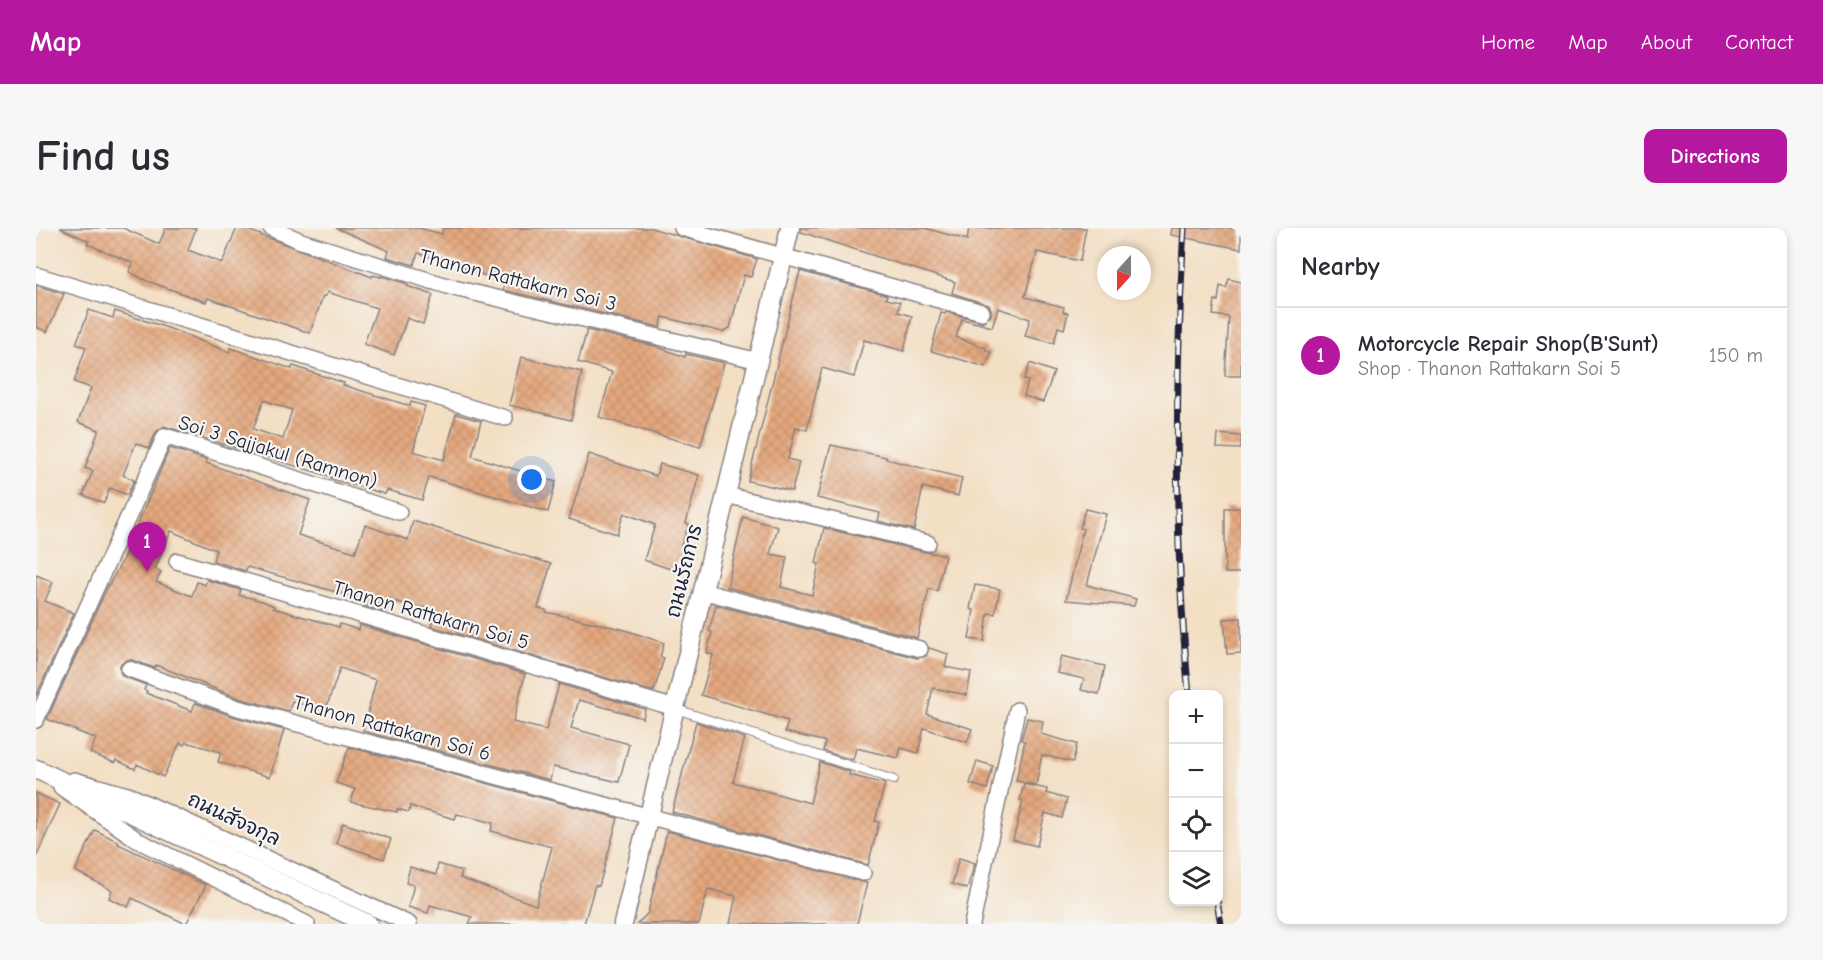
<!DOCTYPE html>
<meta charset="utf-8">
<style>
body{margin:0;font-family:"Comic Neue","Playpen Sans Thai",sans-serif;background:#f7f7f7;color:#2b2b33}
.controls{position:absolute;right:18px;bottom:18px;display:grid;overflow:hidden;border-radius:12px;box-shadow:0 3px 9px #0003}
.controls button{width:54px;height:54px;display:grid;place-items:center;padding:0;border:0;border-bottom:2px solid #e1e1e2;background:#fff;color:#2b2b33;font:30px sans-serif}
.compass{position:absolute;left:1061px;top:18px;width:54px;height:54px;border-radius:50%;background:#fff;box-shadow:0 3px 9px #0003;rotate:201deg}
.you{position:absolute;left:496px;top:252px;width:21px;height:21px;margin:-15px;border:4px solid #fff;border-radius:50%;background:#1a73e8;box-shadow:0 0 0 9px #1a73e833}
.badge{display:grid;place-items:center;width:39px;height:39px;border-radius:50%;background:#b5179e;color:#fff;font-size:20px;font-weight:700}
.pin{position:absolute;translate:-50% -50px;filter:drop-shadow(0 2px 3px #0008)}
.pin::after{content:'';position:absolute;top:32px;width:21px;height:18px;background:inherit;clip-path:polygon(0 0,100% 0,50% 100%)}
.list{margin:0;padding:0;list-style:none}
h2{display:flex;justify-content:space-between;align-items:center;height:78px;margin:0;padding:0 24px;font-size:26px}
h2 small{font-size:20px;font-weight:400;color:#7c7c81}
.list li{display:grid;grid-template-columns:39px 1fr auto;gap:18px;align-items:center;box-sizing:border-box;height:96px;padding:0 24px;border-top:2px solid #e1e1e2}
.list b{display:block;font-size:22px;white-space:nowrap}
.list p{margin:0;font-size:20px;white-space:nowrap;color:#7c7c81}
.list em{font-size:20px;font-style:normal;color:#7c7c81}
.icon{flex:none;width:33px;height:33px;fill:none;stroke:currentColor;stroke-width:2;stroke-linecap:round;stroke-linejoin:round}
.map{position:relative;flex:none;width:1205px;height:696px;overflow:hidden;border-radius:12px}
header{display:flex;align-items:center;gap:36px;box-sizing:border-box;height:84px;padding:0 30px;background:#b5179e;color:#fff}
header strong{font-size:28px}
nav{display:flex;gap:33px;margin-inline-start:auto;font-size:21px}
.intro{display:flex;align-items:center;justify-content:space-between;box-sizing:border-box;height:144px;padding:0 36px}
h1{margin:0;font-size:42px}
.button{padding:15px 27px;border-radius:12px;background:#b5179e;color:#fff;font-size:21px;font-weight:700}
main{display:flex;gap:36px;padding:0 36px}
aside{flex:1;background:#fff;border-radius:12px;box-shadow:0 3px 9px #0003}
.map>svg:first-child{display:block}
.building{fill:url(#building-cross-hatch);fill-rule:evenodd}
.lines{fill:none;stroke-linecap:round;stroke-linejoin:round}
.service-casing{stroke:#8a8080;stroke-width:10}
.minor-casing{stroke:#8a8080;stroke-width:18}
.tertiary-casing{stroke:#8a8080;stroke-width:21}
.service{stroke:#fff;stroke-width:8}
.minor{stroke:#fff;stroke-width:15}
.tertiary{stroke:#fff;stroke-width:18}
.rail-casing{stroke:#22223b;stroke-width:7}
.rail{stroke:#f6f6f2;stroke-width:4.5;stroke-dasharray:14;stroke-linecap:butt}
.labels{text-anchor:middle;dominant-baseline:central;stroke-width:4.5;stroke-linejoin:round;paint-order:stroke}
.street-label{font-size:20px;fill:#22223b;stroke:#f6f6f2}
</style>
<header>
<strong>Map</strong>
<nav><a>Home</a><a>Map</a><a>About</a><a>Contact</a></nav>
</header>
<div class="intro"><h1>Find us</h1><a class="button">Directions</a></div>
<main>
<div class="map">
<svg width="1205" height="696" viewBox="0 0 1205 696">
<defs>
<pattern id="building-cross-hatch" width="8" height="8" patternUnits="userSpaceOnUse" patternTransform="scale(1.5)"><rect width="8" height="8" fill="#e4a87e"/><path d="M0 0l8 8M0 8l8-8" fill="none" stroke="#c3906e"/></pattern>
</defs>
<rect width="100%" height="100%" fill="#f6f6f2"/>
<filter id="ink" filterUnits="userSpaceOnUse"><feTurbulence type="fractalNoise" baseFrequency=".0167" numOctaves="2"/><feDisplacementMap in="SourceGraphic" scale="12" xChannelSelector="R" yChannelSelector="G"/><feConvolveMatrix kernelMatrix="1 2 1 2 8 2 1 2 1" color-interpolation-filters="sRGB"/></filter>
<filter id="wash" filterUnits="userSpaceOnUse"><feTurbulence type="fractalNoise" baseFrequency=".008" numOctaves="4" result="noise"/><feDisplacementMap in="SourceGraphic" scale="24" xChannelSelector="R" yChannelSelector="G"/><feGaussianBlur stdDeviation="1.35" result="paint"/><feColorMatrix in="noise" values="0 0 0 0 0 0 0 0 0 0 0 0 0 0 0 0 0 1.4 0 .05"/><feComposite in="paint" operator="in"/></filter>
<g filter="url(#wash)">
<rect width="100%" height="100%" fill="#f3dfc4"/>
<g id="blocks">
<!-- building -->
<g class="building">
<path d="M24 0H87L123 16 130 0H160L152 22 186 35 201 0H206L336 49 337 47 345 49V48L372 56 371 58 397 67 387 96 371 90 358 127 328 116 341 80 291 64 290 68H287L274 105 172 70 170 74 111 53 93 44 97 35 51 16 53 13Z"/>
<path d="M300 0H383L406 6 407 0H615L721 31 715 49 708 47 694 100 686 104 627 89 624 99 467 62 468 55 427 39 428 36 399 27 398 30 382 25 378 37 351 29 353 23Z"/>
<path d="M765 0H889L931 12 933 0H1050L1044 33 1001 24 989 69 1028 79 1027 84 1032 85 1028 101 1022 99 1018 115 989 108 994 91 962 80 956 99 926 91 920 109 950 120V123L955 124 950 139 895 123 905 85 909 86 910 84 948 94 955 87V81L953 77 916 65 919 54 765 4Z"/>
<path d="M1136 0H1205V21L1135 7Z"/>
<path d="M764 43 851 67 850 71 864 74 862 84 876 88 868 123 828 112 818 149 786 140 771 202 760 199 752 231 763 234 756 263 712 253Z"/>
<path d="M1193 51 1205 54V148H1189L1193 89 1177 87 1179 72 1182 73 1184 58 1190 60Z"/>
<path d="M0 57 28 66 11 104 0 99Z"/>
<path d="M53 82 77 90 79 83 132 100 193 124 195 120 256 141 257 138 308 155 307 157 374 178 375 174 389 178 377 223 408 232 420 186 445 193 436 228 520 254 512 284 393 249 386 272 351 262 349 266 295 251 296 249 128 198 120 204 113 220 100 215 87 247 98 252 91 267 74 260 68 275 47 267 57 243 49 240 63 202 42 194 55 160 38 154 50 119 40 116ZM228 172 256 182 247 211 217 201Z"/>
<path d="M551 102 619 118 649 129 650 126 688 135 664 219 563 189 576 144 542 134Z"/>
<path d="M485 129 546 144 535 192 473 177Z"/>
<path d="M994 135 1018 144 1007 174 988 168 992 153 988 152Z"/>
<path d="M1182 206 1205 208V221L1181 220Z"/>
<path d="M795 217 850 229V231L926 250 922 268 887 259 878 302 842 293 844 285 781 270Z"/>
<path d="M134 220 171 232 170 235 274 272 262 307 319 324 329 297 372 312 377 293 515 336 502 380 510 382V384L586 401 628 415 624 429 628 430 618 463H614L395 398 400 382 351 372 349 384 328 378 329 374 315 368 211 339 210 343 177 333 180 322 135 303 119 341 125 344 120 354 156 368 161 354 169 357 171 352 205 362 203 367 226 373 238 378 237 380 303 399 304 396 323 402 324 397 489 446 477 494 510 502 523 456 609 481 607 490 543 472 535 500 593 516 583 554 517 539 514 552 327 503 340 452 304 440 289 484 256 473 253 483 205 471 120 437 118 440 96 432H91L84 437V443L86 448 110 457 108 462 111 463 110 465 156 483 159 475 199 489 248 502 234 549 182 534 185 524 150 514 148 517 144 515 127 549 101 536 99 541 80 532 79 535 54 525 60 511 11 491 70 362 85 335Z"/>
<path d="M553 226 620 248 624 236 663 247 650 295 653 296 645 317 651 319 643 344 608 332 619 297 588 285 581 306 533 291Z"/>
<rect x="1189" y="280" width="16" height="65"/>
<path d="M1049 281 1070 286 1051 357 1100 371 1098 378 1030 372 1047 301 1044 300Z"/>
<path d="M707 289 742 299 734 326 751 329 745 359 776 367 783 336 780 335 788 300 890 324 909 327 901 363 893 361 881 410 691 359Z"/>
<path d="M0 347 17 354 9 373 38 385 0 468Z"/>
<path d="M939 357 964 361 959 386 952 385 948 413 933 411 938 382 934 381Z"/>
<path d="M680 377 881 430 890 428 893 420 912 426 909 439 935 444 931 467 897 460 891 486 936 501 931 514 888 500 882 525 865 520 862 530 820 520 817 532 787 523 789 514 787 513 749 504 752 493 665 467 677 427 671 425 676 404 673 403Z"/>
<path d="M1205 390V425L1191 426 1188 391Z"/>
<path d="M1025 428 1069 438 1063 466 1045 462 1048 451 1021 445Z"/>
<path d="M991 490 1007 493 1005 506 1041 516 1037 534 1006 527 1000 557 980 553 989 513 985 512Z"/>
<path d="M660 494 709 510 697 554 774 575 784 534 814 544 813 547 849 556 839 593 843 594 832 637 636 584Z"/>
<path d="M313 519 582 590 563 658 559 657 548 696H433L436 689 394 677 392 685 372 679 378 657 370 655 374 639 400 647 402 636 426 643 424 650 500 677 516 619 455 603 457 595 421 586 419 591 374 578 373 584 361 581V584L315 574 319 561 300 555Z"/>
<path d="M941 533 957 538 951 561 934 556Z"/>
<path d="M988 556 1011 561 1010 565 1031 571 1026 590 1009 585 1001 618 977 612 987 573 984 572Z"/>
<path d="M0 565 24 576 0 629Z"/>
<path d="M307 595 355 611 348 631 300 615Z"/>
<path d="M59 602 83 614 82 616 170 657 150 696 96 670 92 679 73 670 76 662 39 643Z"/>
<path d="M631 603 831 655 821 696H694L700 668 672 661 663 696H601L612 685Z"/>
<path d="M923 630 939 635 931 661 916 656Z"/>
</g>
</g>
</g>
<g filter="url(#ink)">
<use href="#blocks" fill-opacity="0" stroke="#8a8080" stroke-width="1.5"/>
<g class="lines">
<!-- service casing -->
<g class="service-casing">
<path id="service" d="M640 481 858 552"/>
</g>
<!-- minor casing -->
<g class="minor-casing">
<g id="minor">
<path d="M235 0 265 13 418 60 723 133"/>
<path d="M646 0 946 84"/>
<path d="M0 47 469 190"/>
<path d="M690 267 892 315"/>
<path d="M141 333 639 480"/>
<path d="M666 363 884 421"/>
<path d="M93 441 202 480 827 645"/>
<path d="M0 492 129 208 363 284"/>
<path d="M38 552 95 568 373 696"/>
<path d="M25 559 103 613 271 696"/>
<path d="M936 696 981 482"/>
</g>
</g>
<!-- tertiary casing -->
<g class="tertiary-casing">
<g id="tertiary">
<path d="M0 541 332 696"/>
<path d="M587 696 754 0"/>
</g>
</g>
<!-- service -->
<use href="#service" class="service"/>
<!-- minor -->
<use href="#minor" class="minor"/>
<!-- tertiary -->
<use href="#tertiary" class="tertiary"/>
<!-- rail casing -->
<g class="rail-casing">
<g id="rail">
<path d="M1148 0C1139 155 1137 312 1153 466"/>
<path d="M1181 674 1185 696"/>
</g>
</g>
<!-- rail -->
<use href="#rail" class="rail"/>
</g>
</g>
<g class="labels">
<!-- street labels -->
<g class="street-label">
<text transform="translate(482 52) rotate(14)">Thanon Rattakarn Soi 3</text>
<text transform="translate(242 224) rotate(17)">Soi 3 Sajjakul (Ramnon)</text>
<text transform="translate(648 343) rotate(-76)">ถนนรัถการ</text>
<text transform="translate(395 387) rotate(16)">Thanon Rattakarn Soi 5</text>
<text transform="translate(356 500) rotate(15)">Thanon Rattakarn Soi 6</text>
<text transform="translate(198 591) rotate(25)">ถนนสัจจกุล</text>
</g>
</g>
</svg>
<div class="controls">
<button>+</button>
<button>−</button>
<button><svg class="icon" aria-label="locate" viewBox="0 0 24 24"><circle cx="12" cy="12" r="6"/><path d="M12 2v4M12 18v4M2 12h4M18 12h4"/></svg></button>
<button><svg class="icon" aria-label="layers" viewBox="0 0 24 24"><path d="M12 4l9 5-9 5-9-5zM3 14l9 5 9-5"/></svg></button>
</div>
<svg class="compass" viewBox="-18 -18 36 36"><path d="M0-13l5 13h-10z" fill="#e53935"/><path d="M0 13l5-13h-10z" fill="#7c7c81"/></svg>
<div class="you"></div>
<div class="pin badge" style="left:111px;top:344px">1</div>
</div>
<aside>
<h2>Nearby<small></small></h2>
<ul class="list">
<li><span class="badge">1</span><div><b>Motorcycle Repair Shop(B'Sunt)</b><p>Shop · Thanon Rattakarn Soi 5</p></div><em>150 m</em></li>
</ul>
</aside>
</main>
